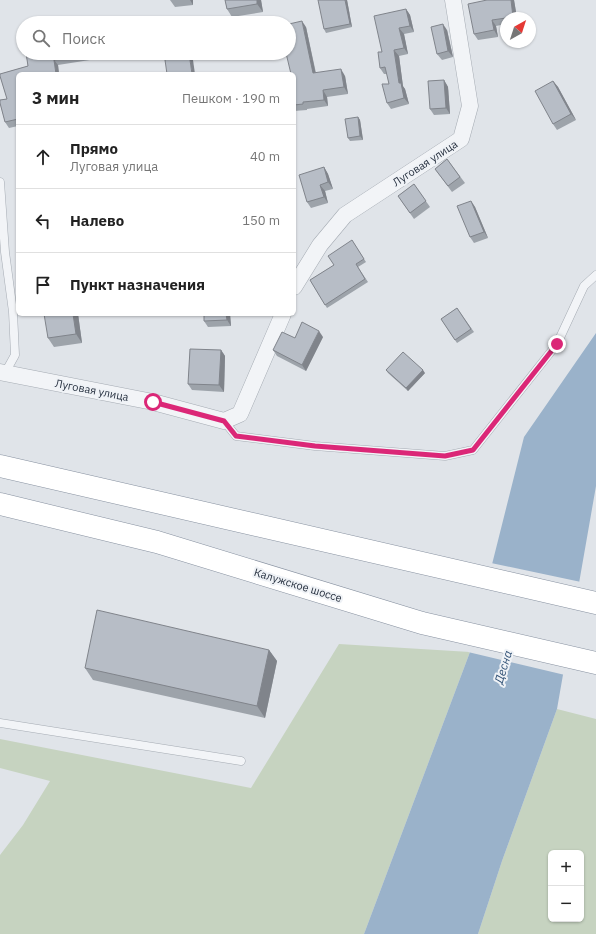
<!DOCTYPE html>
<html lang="ru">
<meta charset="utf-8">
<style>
body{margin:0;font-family:"IBM Plex Sans",sans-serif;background:#f2f2f2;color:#222}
.controls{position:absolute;right:12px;bottom:12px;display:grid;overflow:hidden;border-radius:6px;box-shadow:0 1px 3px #0004}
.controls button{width:36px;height:36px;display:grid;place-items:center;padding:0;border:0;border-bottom:1px solid #e0e0e0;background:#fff;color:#222;font:20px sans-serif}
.compass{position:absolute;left:500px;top:12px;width:36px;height:36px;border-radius:50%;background:#fff;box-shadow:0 1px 3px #0004;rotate:39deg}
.stop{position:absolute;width:12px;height:12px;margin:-9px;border:3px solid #db2777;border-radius:50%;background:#fff}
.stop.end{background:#db2777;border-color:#fff;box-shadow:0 1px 4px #0008}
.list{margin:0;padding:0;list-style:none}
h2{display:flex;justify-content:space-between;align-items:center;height:52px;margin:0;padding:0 16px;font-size:17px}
h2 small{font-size:13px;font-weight:400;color:#767676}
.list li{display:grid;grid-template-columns:26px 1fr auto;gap:12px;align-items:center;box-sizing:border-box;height:64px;padding:0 16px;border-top:1px solid #e0e0e0}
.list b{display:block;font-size:15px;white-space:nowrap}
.list p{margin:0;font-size:13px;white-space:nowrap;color:#767676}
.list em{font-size:13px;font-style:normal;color:#767676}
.icon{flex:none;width:22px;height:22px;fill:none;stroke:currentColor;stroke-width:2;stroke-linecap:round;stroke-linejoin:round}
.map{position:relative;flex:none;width:596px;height:934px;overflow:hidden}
.search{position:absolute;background:#fff;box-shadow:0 1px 3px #0004;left:16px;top:16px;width:280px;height:44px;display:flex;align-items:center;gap:10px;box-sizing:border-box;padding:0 14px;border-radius:22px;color:#767676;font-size:15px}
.panel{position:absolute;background:#fff;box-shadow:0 1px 3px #0004;left:16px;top:72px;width:280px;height:244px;border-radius:6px}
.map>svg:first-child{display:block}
.green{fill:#c6d3c0;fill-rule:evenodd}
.water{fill:#9ab2ca}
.pier{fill:#e0e4e9}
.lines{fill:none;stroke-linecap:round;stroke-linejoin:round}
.lane-casing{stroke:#a5abb3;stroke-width:9}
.street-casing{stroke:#a5abb3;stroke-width:17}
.highway-casing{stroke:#8791a0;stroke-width:23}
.lane{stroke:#f2f4f7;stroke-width:8}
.street{stroke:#f2f4f7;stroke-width:16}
.highway{stroke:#fff;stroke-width:22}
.wall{fill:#9da3aa}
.shaded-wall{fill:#80848b}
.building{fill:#b7bdc6;stroke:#80848b}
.route{stroke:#db2777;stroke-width:5}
.labels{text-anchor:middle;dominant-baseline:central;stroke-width:4;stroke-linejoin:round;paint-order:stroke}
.street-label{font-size:11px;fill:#283241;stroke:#eff2f6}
.water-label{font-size:12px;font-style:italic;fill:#315175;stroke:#eff2f6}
</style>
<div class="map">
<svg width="596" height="934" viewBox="0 0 596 934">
<rect width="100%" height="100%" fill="#e0e4e9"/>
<!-- green -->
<g class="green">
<path d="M339 644 470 652 364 934H0V855L23 825 50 781 0 768V739L251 788Z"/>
<path d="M557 709 596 719V934H478L502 861ZM551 853H581V919H551Z"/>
</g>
<!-- water -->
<path class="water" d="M596 333V486L557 709 502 861 478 934H364L470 652 524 437Z"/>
<!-- pier -->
<path class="pier" d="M491 563 581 582 565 675 468 652Z"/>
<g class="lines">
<!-- lane casing -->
<g class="lane-casing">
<g id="lane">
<path d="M0 182 5 252 13 312 15 355 5 373"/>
<path d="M224 421 236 436 315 446 445 456 473 450 557 344 584 286 596 275"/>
<path d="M0 723 241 761"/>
</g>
</g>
<!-- street casing -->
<g class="street-casing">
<g id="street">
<path d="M294 287 320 245 345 215 461 139 470 106 453 0"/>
<path d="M0 372 153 402 224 421 240 414 283 314"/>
</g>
</g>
<!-- highway casing -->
<g class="highway-casing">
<g id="highway">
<path d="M0 466 596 603"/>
<path d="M0 504 157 542 422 623 596 663"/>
</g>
</g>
<!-- lane -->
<use href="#lane" class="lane"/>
<!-- street -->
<use href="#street" class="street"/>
<!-- highway -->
<use href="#highway" class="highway"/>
</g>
<!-- wall -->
<g class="wall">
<path d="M170 0H193V5L175 7Z"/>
<path d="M225 0H261L263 12 232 17 227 9Z"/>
<path d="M347 0 352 27 326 33 324 29Z"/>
<path d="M487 0H514L517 18H506V24L496 26 498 37 478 40 474 34Z"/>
<path d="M406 9 410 15 414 32 404 34 408 54 399 56 403 87 405 89 409 104 391 109 387 103 389 84 387 74H384L380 68Z"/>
<path d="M306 27 316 73 345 76 348 94 327 97 328 106 307 109V110L294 111V74Z"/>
<path d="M447 30 453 57 442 60 437 54Z"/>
<path d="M26 53H109V57L58 65 59 74H18V126L9 128 5 122 0 103V100L7 99 0 76V74L28 66Z"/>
<path d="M444 80 448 87 450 114 434 115 430 109Z"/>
<path d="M553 81 558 87 576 120 557 130 553 124Z"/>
<path d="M358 117 360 120 363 140 350 141 348 138Z"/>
<path d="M447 159 465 183 452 192 435 169Z"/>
<path d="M324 167 328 174 333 189 325 191 328 203 311 208 307 202Z"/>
<path d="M414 184 430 207 414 219 398 196Z"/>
<path d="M471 201 475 207 488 238 474 243 470 237Z"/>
<path d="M352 240 366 262 358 267 368 282 327 308 310 280 334 265Z"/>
<path d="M457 308 474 332 457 343 441 319Z"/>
<path d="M78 314 82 343 54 347 48 338Z"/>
<path d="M230 314 231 326 208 327 204 321Z"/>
<path d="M323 337 306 371 277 356 273 350Z"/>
<path d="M221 350 225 356 224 392 192 390 188 384Z"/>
<path d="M386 370 425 373 408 391 388 373Z"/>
<path d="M269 650 277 661 265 718 93 680 85 668Z"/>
</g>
<!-- shaded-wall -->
<g class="shaded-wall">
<path d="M190 0H193V5Z"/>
<path d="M257 0H261L263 12 257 4Z"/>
<path d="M345 0H347L352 27 350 24Z"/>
<path d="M511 0H514L517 18H514L513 17Z"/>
<path d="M406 9 410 15 414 32 410 26Z"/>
<path d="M93 17 97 23H94Z"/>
<path d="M492 20 496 26 498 37 494 30Z"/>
<path d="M302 21 306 27 317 80 313 73Z"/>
<path d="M443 24 447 30 453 57 448 51Z"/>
<path d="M399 28 404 34 408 54 404 48Z"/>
<path d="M394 50 399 56 403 86 405 89 409 104 404 98 399 83Z"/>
<path d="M189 53H192L195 74H192Z"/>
<path d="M54 60 58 65 59 74H56Z"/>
<path d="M341 69 345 76 348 94 344 87Z"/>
<path d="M444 80 448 87 450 114 446 108Z"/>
<path d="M553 81 558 87 576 120 571 114Z"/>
<path d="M323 90 327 97 328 106 324 100Z"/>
<path d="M358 117 360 120 363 140 360 136Z"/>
<path d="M324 167 328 174 333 189 328 182Z"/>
<path d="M320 185 325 191 328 203 324 197Z"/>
<path d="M471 201 475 207 488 238 484 232Z"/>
<path d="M73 314H78L82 343 76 334Z"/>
<path d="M226 314H230L231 326 227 320Z"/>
<path d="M319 331 323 337 306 371 302 365Z"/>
<path d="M221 350 225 356 224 392 219 385Z"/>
<path d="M423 370 425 373 408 391 406 388Z"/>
<path d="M269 650 277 661 265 718 257 706Z"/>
</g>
<!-- building -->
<g class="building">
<path d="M225 0H257V4L227 9Z"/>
<path d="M318 0H345L350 24 324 29Z"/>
<path d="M487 0H511L513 17 492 20 494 30 474 34 468 4Z"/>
<path d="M406 9 410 26 399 28 404 48 394 50 399 83H401L404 98 387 103 382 84H389L385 67 380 68 378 52H382L374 16Z"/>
<path d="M93 17 94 23H76L75 20Z"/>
<path d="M302 21 313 73 341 69 344 87 323 90 324 100 303 102V104L294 105V74H291L286 53H289V24Z"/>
<path d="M443 24 448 51 437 54 431 27Z"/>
<path d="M26 53H93L54 60 56 74H18V119L5 122 0 103V100L7 99 0 76V74L28 66Z"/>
<path d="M164 53H189L192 74H167Z"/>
<path d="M444 80 446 108 430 109 428 81Z"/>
<path d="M553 81 571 114 553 124 535 91Z"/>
<path d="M358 117 360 136 348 138 345 119Z"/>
<path d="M447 159 460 177 448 186 435 169Z"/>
<path d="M324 167 328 182 320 185 324 197 307 202 299 175Z"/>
<path d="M414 184 426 201 410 213 398 196Z"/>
<path d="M471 201 484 232 470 237 457 206Z"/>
<path d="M352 240 364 259 356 264 365 279 325 305 310 280 334 265 328 256Z"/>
<path d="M457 308 471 329 455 340 441 319Z"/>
<path d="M44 314H73L76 334 48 338Z"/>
<path d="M204 314H226L227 320 204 321Z"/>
<path d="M302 322 319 331 302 365 273 350 282 332 295 338Z"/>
<path d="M190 349 221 350 219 385 188 384Z"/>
<path d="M403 352 423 370 406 388 386 370Z"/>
<path d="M97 610 269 650 257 706 85 668Z"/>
</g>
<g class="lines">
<!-- route -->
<path class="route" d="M153 402 224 421 236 436 315 446 445 456 473 450 557 344"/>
</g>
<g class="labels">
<!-- street labels -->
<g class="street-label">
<text transform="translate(425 163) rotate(-33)">Луговая улица</text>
<text transform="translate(92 390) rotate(11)">Луговая улица</text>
<text transform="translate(298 585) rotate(17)">Калужское шоссе</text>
</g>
<!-- water labels -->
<g class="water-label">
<text transform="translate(503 667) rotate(-73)">Десна</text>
</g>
</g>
</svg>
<div class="controls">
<button>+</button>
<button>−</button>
</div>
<svg class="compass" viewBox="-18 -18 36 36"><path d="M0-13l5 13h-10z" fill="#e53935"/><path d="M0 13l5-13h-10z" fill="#767676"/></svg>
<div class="stop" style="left:153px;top:402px"></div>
<div class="stop end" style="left:557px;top:344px"></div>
<div class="search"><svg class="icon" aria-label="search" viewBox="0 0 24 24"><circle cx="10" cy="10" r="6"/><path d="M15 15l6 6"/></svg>Поиск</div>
<section class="panel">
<h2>3 мин<small>Пешком · 190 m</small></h2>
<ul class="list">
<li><svg class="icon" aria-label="ahead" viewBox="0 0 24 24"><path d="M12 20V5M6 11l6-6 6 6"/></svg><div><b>Прямо</b><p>Луговая улица</p></div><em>40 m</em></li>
<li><svg class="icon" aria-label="left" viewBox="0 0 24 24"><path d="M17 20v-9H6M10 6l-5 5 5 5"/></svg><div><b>Налево</b></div><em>150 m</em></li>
<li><svg class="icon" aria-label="arrive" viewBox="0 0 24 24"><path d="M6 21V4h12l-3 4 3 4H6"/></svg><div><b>Пункт назначения</b></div></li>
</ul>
</section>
</div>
